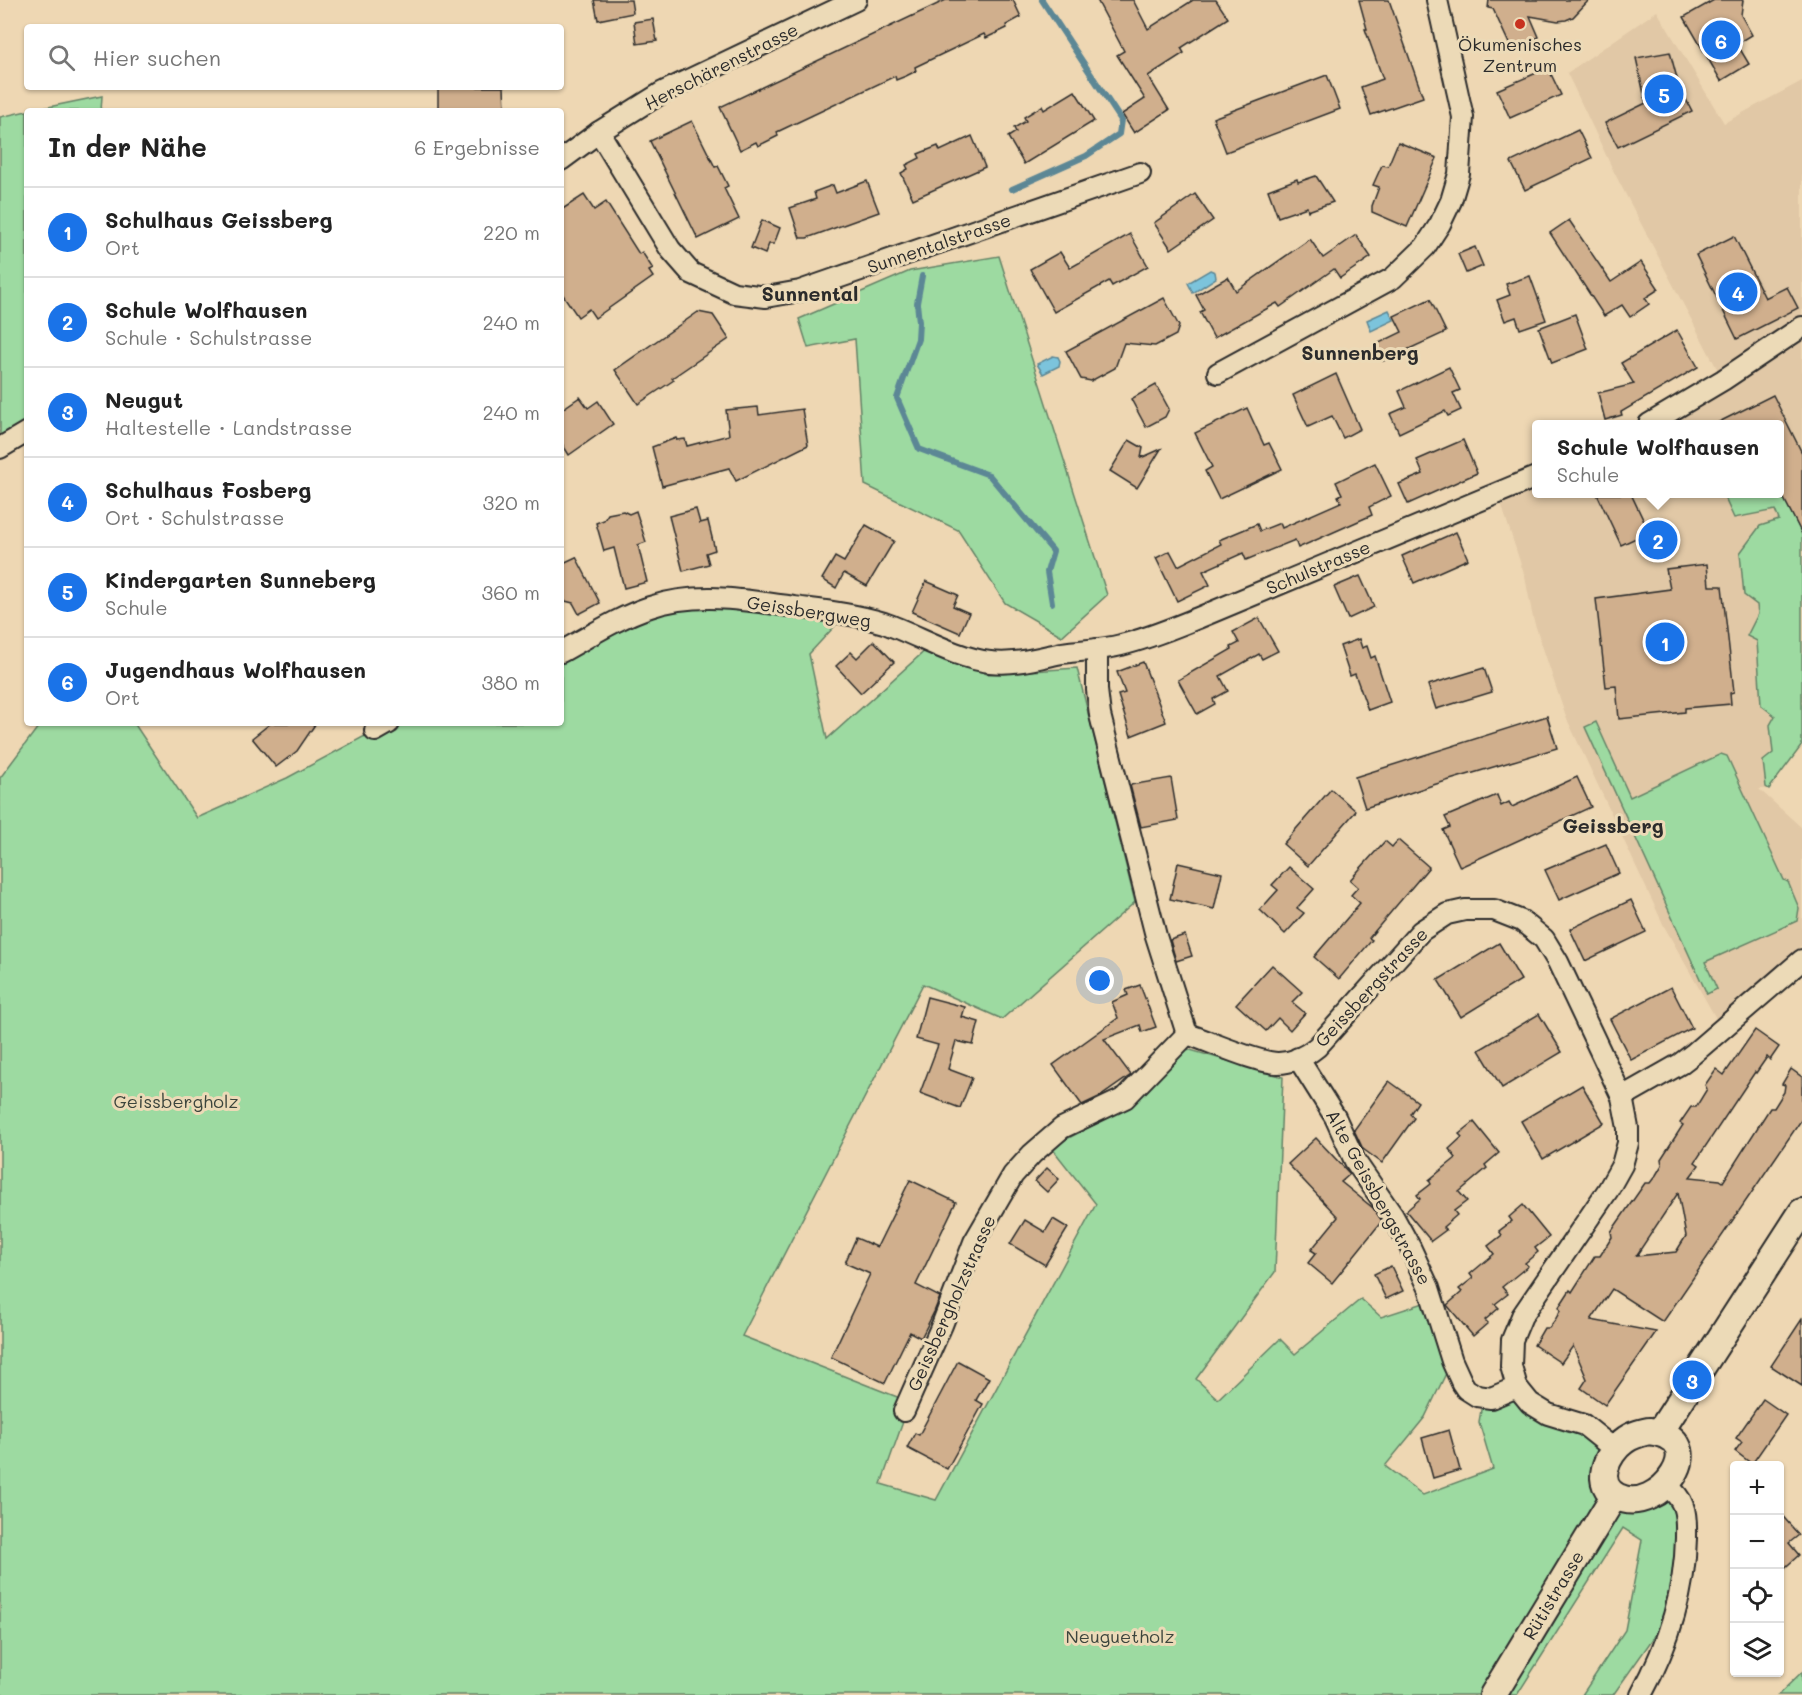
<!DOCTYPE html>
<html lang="de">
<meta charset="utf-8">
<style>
body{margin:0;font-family:Mali,sans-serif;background:#f6f6f6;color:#222}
.controls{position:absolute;right:18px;bottom:18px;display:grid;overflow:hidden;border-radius:6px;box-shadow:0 2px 4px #0004}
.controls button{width:54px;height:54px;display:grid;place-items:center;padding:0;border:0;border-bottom:2px solid #e0e0e0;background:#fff;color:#222;font:30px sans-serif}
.you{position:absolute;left:1100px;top:981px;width:21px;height:21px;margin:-15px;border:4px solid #fff;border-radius:50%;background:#1a73e8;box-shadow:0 0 0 9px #1a73e833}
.badge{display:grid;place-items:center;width:39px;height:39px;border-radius:50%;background:#1a73e8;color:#fff;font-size:20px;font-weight:700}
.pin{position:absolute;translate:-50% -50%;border:3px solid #fff;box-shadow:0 2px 6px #0006}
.popup{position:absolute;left:1532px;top:420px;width:252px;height:78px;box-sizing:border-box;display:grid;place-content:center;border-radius:6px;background:#fff;filter:drop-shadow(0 2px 4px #0005);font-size:20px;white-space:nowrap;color:#767676}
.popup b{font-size:22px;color:#222}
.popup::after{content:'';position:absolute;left:50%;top:100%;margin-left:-12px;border:12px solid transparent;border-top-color:#fff}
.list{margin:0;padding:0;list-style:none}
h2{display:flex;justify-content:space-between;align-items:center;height:78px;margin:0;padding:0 24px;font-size:26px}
h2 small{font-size:20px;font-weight:400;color:#767676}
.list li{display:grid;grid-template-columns:39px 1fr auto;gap:18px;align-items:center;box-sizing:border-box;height:90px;padding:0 24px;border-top:2px solid #e0e0e0}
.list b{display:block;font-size:22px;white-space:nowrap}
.list p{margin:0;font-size:20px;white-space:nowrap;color:#767676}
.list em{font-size:20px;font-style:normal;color:#767676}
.icon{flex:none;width:33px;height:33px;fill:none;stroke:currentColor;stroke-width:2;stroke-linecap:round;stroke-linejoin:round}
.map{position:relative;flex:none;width:1802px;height:1695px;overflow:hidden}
.search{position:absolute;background:#fff;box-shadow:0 2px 4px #0004;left:24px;top:24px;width:540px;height:66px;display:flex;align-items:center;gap:15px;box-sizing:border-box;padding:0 21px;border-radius:6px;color:#767676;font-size:22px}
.panel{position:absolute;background:#fff;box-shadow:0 2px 4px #0004;left:24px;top:108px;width:540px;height:618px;border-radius:6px}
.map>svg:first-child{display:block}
.built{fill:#e1c8a6}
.green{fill:#9ddaa1;stroke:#648266;stroke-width:1.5}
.water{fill:#7cc4dc;stroke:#5c8795;stroke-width:1.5}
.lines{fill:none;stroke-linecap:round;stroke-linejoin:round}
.stream{stroke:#5c8795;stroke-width:6}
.building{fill:#d0af8d;stroke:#2b2b2b;stroke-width:1.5;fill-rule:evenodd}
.minor-casing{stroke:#2b2b2b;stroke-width:24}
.major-casing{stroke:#2b2b2b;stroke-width:30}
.minor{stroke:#ecdab7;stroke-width:20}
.major{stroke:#ecdab7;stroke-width:26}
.poi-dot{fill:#c8321e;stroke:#ecdab7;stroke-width:2}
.labels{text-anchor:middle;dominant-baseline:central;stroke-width:6;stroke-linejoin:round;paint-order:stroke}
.poi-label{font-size:18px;fill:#2b2b2b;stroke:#ecdab7}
.street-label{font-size:18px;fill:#2b2b2b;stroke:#ecdab7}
.park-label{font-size:18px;fill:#3c453d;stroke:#ecdab7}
.neighbourhood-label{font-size:20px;font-weight:bold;fill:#2b2b2b;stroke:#ecdab7}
</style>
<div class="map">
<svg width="1802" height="1695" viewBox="0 0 1802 1695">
<rect width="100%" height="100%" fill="#eed7b3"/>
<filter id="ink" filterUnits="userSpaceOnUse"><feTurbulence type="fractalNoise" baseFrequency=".0167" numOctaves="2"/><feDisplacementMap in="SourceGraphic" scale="12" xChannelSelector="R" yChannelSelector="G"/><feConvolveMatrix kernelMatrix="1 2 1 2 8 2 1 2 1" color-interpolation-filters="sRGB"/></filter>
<g filter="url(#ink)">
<!-- built -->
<path class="built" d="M1657 11 1724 123 1802 81V650L1776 716 1770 725 1773 753 1766 787 1769 789H1759L1802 828V945L1718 1022 1664 926 1566 717 1533 618 1525 577 1498 494 1536 477V494H1780V424H1648L1723 380 1615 174 1567 73Z"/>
<!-- green -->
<g class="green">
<path d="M102 96 101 111H29Z"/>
<path d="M27 111V432L0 448V117Z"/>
<path d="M999 256 1107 595 1062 636 1005 603 958 530 865 485 855 339 808 348 799 319 910 271Z"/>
<path d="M1780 489 1802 534V745L1769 789 1766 787 1763 761 1773 753 1770 725 1775 716 1761 705 1757 641 1747 636 1758 614 1757 605 1744 595 1740 553 1760 526 1779 520 1775 510 1734 518 1723 494H1780Z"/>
<path d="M665 602 846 614 809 654 827 739 928 648 987 674 1077 668 1135 902 1002 1019 923 984 742 1336 910 1402 881 1484 936 1500 1096 1204 1051 1147 1127 1108 1187 1049 1283 1077 1275 1272 1196 1379 1218 1399 1280 1339 1295 1354 1361 1299 1381 1317 1433 1300 1452 1361 1425 1417 1385 1466 1423 1495 1493 1469 1479 1422 1483 1398 1517 1387 1614 1449 1603 1478 1647 1497 1680 1500 1676 1606 1613 1695H1582L1625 1630 1642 1540 1623 1528 1517 1695H0V778L41 723H134L197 818 287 778 389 723H561V652Z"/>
<path d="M1596 722 1630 797 1721 754 1727 756 1784 880 1788 882 1799 908 1797 921 1705 962 1717 989 1707 994 1585 727Z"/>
<path d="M1802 1672V1695H1778Z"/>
</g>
<!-- water -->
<g class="water">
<path d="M1210 270 1215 272 1216 278 1193 293 1188 283Z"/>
<path d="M1389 310 1394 320 1371 331 1367 320Z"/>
<path d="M1053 356 1058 357 1060 361 1059 366 1043 374 1037 364Z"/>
</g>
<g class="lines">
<!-- stream -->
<g class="stream">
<path d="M1012 189 1086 156 1119 134 1121 120 1042 0"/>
<path d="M922 276 917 303 919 322 918 339 897 398 919 449 989 475 1053 551 1047 572 1052 603"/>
</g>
</g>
<!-- building -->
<g class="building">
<path d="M594 0H631L633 13 598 20Z"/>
<path d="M946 0H1013L1021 17 1006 25 1007 28 986 38 984 34 915 67 916 71 906 76 896 80 895 76 777 132 778 136 758 146 756 142 740 150 720 107Z"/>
<path d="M1097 0H1133L1148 29 1193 0H1216L1228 18 1181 48 1184 53 1148 76 1169 110 1134 133 1122 114 1145 99 1117 55 1124 51Z"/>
<path d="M1359 0H1389L1423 97 1371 115 1361 87 1383 79 1365 29H1367Z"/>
<path d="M1489 0H1589L1573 17 1566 20 1558 21 1530 16 1539 37 1512 50 1493 9 1488 8Z"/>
<path d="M1714 0H1743L1741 15 1752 35 1737 44 1749 64 1721 81 1684 17Z"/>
<path d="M653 19 657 41 637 44 634 22Z"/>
<path d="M1670 52 1679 86 1692 111 1618 147 1605 123 1646 103 1636 58Z"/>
<path d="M1548 68 1561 95 1510 118 1497 90Z"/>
<path d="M1327 75 1340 109 1226 152 1213 118Z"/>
<path d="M438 87H504L505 111H438Z"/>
<path d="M1075 91 1094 121 1024 164 1008 137 1016 132 1014 128 1026 121 1024 117 1042 106 1044 110Z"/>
<path d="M692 121 715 167 718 166 728 186 724 188 739 219 698 239 650 141Z"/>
<path d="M1578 130 1592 158 1525 190 1511 162Z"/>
<path d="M972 136 985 167 913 199 901 173 908 169 906 165 920 158 918 154 938 146 940 151Z"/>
<path d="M1398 142 1437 158 1407 227 1372 212V206L1379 187 1373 185 1382 165 1388 166Z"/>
<path d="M1316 176 1333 202 1308 211 1307 207 1278 217 1268 190 1297 179 1298 182Z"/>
<path d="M867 181 879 212 807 238H800L790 208 816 199 814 192 833 185 836 193Z"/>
<path d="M1195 194 1213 220 1171 249 1154 223Z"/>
<path d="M584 195 594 210 606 202 639 254 642 252 653 269 649 271 653 277 595 318 589 309 578 317 561 292V210Z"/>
<path d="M762 220 780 228 774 244H769L765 254 751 248Z"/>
<path d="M1569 220 1611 282 1641 262 1659 289 1645 298 1649 304 1630 317 1622 305 1604 316 1550 233Z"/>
<path d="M1130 234 1148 266 1112 286 1109 281 1054 312 1030 269 1060 252 1070 268Z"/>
<path d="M1356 235 1371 257 1340 278 1334 269 1280 307 1277 303 1214 338 1200 312 1204 310 1196 295 1228 277 1236 291 1310 239 1323 258Z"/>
<path d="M1734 236 1765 298 1787 287 1798 308 1737 339 1696 255Z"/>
<path d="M1475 247 1483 266 1466 273 1458 254Z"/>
<path d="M1530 276 1546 320 1520 329 1516 317 1505 321 1497 300 1510 295 1506 284Z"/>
<path d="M1164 298 1179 326 1176 335 1155 346 1124 343 1115 368 1091 381 1081 379 1066 351Z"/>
<path d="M1430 299 1446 332 1383 361 1375 345 1402 332 1394 316Z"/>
<path d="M698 312 713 315 729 339 672 378 674 380 638 404 615 370Z"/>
<path d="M1575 314 1588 349 1552 363 1539 328Z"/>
<path d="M1677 330 1698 367 1621 412 1622 415 1605 420 1598 393 1634 384 1621 363Z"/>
<path d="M1449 367 1460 390 1453 393 1461 410 1448 416 1445 411 1399 433 1390 414 1406 407 1399 391Z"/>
<path d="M1336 374 1360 429 1343 438 1332 416 1308 427 1293 395Z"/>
<path d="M1156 385 1169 409 1165 417 1146 427 1131 399Z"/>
<path d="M1773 395 1802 453V534L1779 489V424H1715Z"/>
<path d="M580 397 588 408 598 401 613 424 569 455 561 442V410Z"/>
<path d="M758 407 759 415 802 409 808 445 736 481 729 468 662 486 652 447 676 438 677 440 685 439 687 446 729 435 726 410Z"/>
<path d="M1247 408 1264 445 1269 443 1282 469 1219 499 1205 471 1212 467 1195 433Z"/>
<path d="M1129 440 1143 448 1141 458 1161 449 1137 488 1110 471Z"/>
<path d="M1463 440 1477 473 1408 504 1399 484 1423 474 1417 460Z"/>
<path d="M1375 463 1391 496 1369 507 1372 515 1298 548 1295 540 1246 560 1243 553 1203 571 1210 585 1177 601 1156 558 1170 551 1178 566 1221 544 1219 540 1257 524 1260 531 1280 523 1282 528 1341 502 1338 496 1342 494 1336 482Z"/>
<path d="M1597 494H1631L1649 532 1621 545Z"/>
<path d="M696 509 700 523 708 521 715 550 706 553 709 564 683 571 669 516Z"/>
<path d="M623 511 629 514 636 511 646 542 638 545 647 582 624 588 614 548 604 551 596 523 604 520 608 514Z"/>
<path d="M866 525 894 541 867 586 844 573 836 588 822 579 835 557 844 562Z"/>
<path d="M1456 532 1468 559 1414 583 1402 556Z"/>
<path d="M576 557 600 603 579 614 573 603 561 600V564Z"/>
<path d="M1707 564 1709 586H1722L1734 692 1730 693 1731 704 1685 708V712L1619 719 1616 686 1606 687 1596 599 1670 589 1666 569Z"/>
<path d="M1360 576 1374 607 1348 619 1334 587Z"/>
<path d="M926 581 958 595 953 606 969 613 960 633 912 612Z"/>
<path d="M1259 618 1278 651 1262 659 1259 654 1220 676 1228 691 1213 699 1215 704 1197 714 1178 680 1232 649 1231 647 1239 643 1233 632Z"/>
<path d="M1359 639 1362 648 1367 646 1371 658 1375 656 1390 702 1368 710 1355 674 1350 676 1340 646Z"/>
<path d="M874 641 894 662 861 693 836 666 851 652 857 658Z"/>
<path d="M1143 662 1166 722 1131 736 1118 695 1125 693 1117 672Z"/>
<path d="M1484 668 1492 692 1436 709 1428 685Z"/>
<path d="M1547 716 1557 748 1433 785 1365 808 1355 777Z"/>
<path d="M271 723H316L297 751 276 767 252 738Z"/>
<path d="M1577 777 1591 807 1460 867 1443 830 1450 827 1445 817 1497 795 1501 806 1509 802 1512 807Z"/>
<path d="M1171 778 1178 820 1141 827 1130 785Z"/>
<path d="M1331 789 1356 811 1308 866 1283 844Z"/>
<path d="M1398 840 1429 867 1369 938 1372 940 1339 979 1314 957 1360 903 1351 895 1358 887 1350 880 1385 841 1392 847Z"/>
<path d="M1606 844 1619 873 1559 900 1545 870Z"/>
<path d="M1178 863 1222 873 1214 909 1170 899Z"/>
<path d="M1289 867 1314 889 1297 908 1304 913 1285 934 1260 910 1278 890 1272 885Z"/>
<path d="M1631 900 1646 932 1585 961 1570 929Z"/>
<path d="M1185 935 1192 956 1176 961 1170 940Z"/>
<path d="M1499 943 1521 980 1461 1017 1438 980Z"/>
<path d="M1272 965 1302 992 1292 1002 1305 1013 1290 1030 1278 1018 1266 1031 1236 1004Z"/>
<path d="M1140 985 1156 1027 1142 1032 1140 1025 1104 1039 1131 1075 1101 1096 1082 1105 1053 1065 1118 1018 1112 1002 1128 995 1126 990Z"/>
<path d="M1671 987 1692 1028 1631 1060 1610 1019Z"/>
<path d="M927 997 965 1007 962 1017 979 1022 973 1045 956 1041 948 1069 972 1078 960 1108 920 1093 938 1045 916 1039Z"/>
<path d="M1539 1014 1562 1052 1502 1088 1479 1050Z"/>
<path d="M1755 1030 1779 1047 1770 1060 1767 1057 1756 1073 1755 1072 1695 1162 1699 1165 1690 1177 1720 1180 1723 1182 1770 1108H1774L1784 1092 1785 1085 1782 1084 1791 1069 1802 1077V1119L1663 1322 1612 1289 1591 1320 1656 1332 1605 1405 1581 1388 1587 1379 1573 1346 1561 1363 1534 1345 1544 1328H1549L1555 1320 1560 1311 1559 1307 1570 1290 1572 1292 1595 1256H1600L1612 1237 1611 1232 1645 1183H1650L1656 1175 1662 1165 1661 1159 1683 1125 1680 1123 1691 1107H1696L1707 1089 1705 1085 1716 1069 1724 1075ZM1678 1193 1686 1236 1676 1252 1636 1256Z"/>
<path d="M1389 1081 1418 1102 1410 1114 1414 1118 1382 1163 1363 1149 1354 1130Z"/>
<path d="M1582 1085 1604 1123 1543 1159 1521 1121Z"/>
<path d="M1474 1122 1499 1153 1485 1165 1487 1168 1459 1192 1467 1201 1454 1211 1457 1215 1443 1227 1446 1230 1431 1241 1406 1211 1420 1199 1417 1195 1431 1184 1429 1180 1456 1158 1449 1149 1462 1137 1459 1134Z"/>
<path d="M1316 1138 1350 1174 1341 1182 1373 1208 1382 1221 1332 1283 1308 1263 1316 1253 1311 1250 1338 1217 1288 1164Z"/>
<path d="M1047 1168 1059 1179 1047 1192 1035 1181Z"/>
<path d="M910 1180 956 1202 916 1285 940 1297 934 1312 921 1338 910 1332 885 1383 831 1357 870 1274 845 1263 856 1238 877 1247Z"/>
<path d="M1523 1205 1549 1237 1535 1248 1538 1252 1525 1263 1528 1266 1502 1287 1508 1294 1495 1304 1499 1308 1485 1320 1488 1323 1473 1336 1447 1305 1462 1292 1459 1289 1473 1278 1470 1274 1494 1254 1488 1246 1502 1235 1499 1231 1512 1221 1509 1217Z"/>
<path d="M1053 1219 1068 1228 1045 1265 1010 1244 1025 1220 1045 1232Z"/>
<path d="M1391 1266 1403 1291 1386 1299 1374 1274Z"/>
<path d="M1802 1319V1386L1771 1366Z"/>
<path d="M958 1361 989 1378 976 1400 983 1404 947 1469 907 1448 915 1433 919 1435Z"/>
<path d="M1763 1399 1786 1415 1752 1464 1735 1451 1742 1442 1736 1438Z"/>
<path d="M1449 1430 1460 1470 1433 1478 1422 1438Z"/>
<path d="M1779 1512 1799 1535 1789 1543 1799 1555 1779 1573Z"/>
</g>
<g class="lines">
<!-- minor casing -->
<g class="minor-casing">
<g id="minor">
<path d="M599 132 670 249 691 273 734 293 766 297 800 291 1140 173"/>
<path d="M561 160 599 132 663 92 856 0"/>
<path d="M1218 373 1393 278 1425 247 1440 224 1451 201 1459 174 1463 117 1437 0"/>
<path d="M1649 424 1723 380 1802 327"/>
<path d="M0 448 27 432"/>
<path d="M1097 649V690L1100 715 1156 936 1187 1034"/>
<path d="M561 652C590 636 619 617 650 607 697 591 747 600 794 607 825 611 855 614 884 623 918 635 955 658 990 662 1015 665 1038 658 1062 653 1082 650 1102 650 1121 645 1147 639 1173 628 1198 618L1536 477"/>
<path d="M375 731 389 723"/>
<path d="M1187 1034C1209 1041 1257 1063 1278 1063 1292 1063 1306 1056 1317 1047L1421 931 1447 914 1465 910H1494L1522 921 1544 939 1558 962 1622 1097 1628 1128V1143L1622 1165 1608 1190 1522 1316 1512 1340 1511 1366 1517 1387 1530 1403 1548 1414 1584 1425 1614 1449"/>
<path d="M1298 1058 1335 1117 1355 1161 1393 1216 1410 1247 1429 1288 1452 1361 1462 1383 1466 1389 1477 1396 1491 1398 1517 1387"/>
<path d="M1622 1097 1680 1064 1693 1054 1802 960"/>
<path d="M904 1411 942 1325 974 1242 1013 1175 1032 1154 1062 1128 1125 1098 1187 1034"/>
<path d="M1641 1695C1667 1647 1685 1593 1686 1538 1686 1527 1687 1516 1683 1506 1680 1497 1673 1491 1666 1484"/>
</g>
</g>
<!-- major casing -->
<g class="major-casing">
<g id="major">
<path d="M1649 1431C1716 1439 1658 1517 1618 1497 1592 1485 1607 1453 1624 1441 1631 1435 1640 1433 1649 1431Z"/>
<path d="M1660 1432 1802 1212"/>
<path d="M1493 1695 1614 1496"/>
</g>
</g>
<!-- minor -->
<use href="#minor" class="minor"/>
<!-- major -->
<use href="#major" class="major"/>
</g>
</g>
<!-- markers -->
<circle class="poi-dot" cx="1520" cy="24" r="6"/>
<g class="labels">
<!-- poi labels -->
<g class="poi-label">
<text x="1520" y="44">Ökumenisches<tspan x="1520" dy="21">Zentrum</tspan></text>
</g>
<!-- street labels -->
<g class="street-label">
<text transform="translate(721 66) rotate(-27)">Herschärenstrasse</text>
<text transform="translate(939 243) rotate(-19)">Sunnentalstrasse</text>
<text transform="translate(1318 567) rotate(-23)">Schulstrasse</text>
<text transform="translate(809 611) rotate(9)">Geissbergweg</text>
<text transform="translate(1371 987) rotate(-47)">Geissbergstrasse</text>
<text transform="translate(1379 1197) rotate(61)">Alte Geissbergstrasse</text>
<text transform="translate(951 1303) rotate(-66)">Geissbergholzstrasse</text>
<text transform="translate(1553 1595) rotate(-59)">Rütistrasse</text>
</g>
<!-- park labels -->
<g class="park-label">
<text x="176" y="1101">Geissbergholz</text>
<text x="1120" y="1636">Neuguetholz</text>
</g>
<!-- neighbourhood labels -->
<g class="neighbourhood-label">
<text x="810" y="293">Sunnental</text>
<text x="1360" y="352">Sunnenberg</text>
<text x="1613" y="825">Geissberg</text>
</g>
</g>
</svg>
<div class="controls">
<button>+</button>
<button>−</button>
<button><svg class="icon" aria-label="locate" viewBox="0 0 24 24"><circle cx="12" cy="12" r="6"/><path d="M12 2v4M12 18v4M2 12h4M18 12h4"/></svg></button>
<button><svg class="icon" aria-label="layers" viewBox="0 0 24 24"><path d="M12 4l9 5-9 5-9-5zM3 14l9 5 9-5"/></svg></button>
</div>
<div class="you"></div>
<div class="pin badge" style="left:1665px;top:642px">1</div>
<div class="pin badge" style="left:1658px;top:540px">2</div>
<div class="popup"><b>Schule Wolfhausen</b>Schule</div>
<div class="pin badge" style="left:1692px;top:1380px">3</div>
<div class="pin badge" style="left:1738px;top:292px">4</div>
<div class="pin badge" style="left:1664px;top:94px">5</div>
<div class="pin badge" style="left:1721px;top:40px">6</div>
<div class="search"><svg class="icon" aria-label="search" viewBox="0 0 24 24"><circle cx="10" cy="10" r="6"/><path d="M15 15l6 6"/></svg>Hier suchen</div>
<section class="panel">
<h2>In der Nähe<small>6 Ergebnisse</small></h2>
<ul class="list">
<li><span class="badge">1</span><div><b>Schulhaus Geissberg</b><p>Ort</p></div><em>220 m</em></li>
<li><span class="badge">2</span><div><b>Schule Wolfhausen</b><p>Schule · Schulstrasse</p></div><em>240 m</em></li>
<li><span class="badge">3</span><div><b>Neugut</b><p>Haltestelle · Landstrasse</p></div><em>240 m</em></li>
<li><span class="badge">4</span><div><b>Schulhaus Fosberg</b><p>Ort · Schulstrasse</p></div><em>320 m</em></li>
<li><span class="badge">5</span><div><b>Kindergarten Sunneberg</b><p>Schule</p></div><em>360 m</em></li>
<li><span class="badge">6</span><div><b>Jugendhaus Wolfhausen</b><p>Ort</p></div><em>380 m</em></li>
</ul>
</section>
</div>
